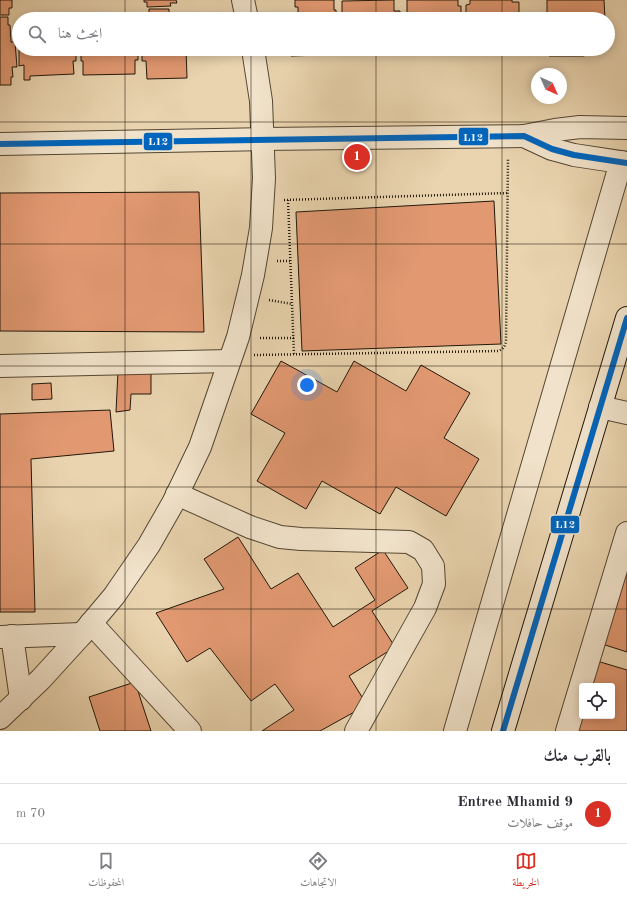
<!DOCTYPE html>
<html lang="ar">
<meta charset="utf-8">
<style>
body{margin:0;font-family:"Old Standard TT",Amiri,serif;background:#f2f2f3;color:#2b2b33;direction:rtl}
.controls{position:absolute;right:12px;bottom:12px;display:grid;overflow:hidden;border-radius:4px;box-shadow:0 2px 10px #0003}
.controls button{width:36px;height:36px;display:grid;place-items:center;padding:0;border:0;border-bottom:1px solid #e1e1e2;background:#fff;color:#2b2b33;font:20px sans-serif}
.compass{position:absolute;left:531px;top:68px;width:36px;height:36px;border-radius:50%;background:#fff;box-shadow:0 2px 10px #0003;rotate:135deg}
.you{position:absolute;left:307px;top:385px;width:14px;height:14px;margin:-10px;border:3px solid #fff;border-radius:50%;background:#1a73e8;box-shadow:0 0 0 6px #1a73e833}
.badge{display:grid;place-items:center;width:26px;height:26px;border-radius:50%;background:#d93025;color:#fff;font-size:13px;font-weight:700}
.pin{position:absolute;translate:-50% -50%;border:2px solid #fff;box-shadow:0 1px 4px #0006}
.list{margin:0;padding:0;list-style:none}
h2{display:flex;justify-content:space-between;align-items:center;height:52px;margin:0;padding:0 16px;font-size:17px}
h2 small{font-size:13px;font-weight:400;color:#7c7c81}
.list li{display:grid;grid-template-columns:26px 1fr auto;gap:12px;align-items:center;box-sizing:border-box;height:60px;padding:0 16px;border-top:1px solid #e1e1e2}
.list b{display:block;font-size:15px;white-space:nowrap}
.list p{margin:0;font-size:13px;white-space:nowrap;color:#7c7c81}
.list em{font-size:13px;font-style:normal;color:#7c7c81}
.icon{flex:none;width:22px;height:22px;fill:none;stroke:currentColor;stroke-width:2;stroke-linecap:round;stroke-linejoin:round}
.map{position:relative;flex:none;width:627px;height:731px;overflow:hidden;direction:ltr}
.search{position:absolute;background:#fff;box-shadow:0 2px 10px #0003;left:12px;right:12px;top:12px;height:44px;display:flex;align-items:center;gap:10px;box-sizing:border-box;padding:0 14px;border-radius:22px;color:#7c7c81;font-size:15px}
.sheet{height:112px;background:#fff}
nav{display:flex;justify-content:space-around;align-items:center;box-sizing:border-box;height:56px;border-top:1px solid #e1e1e2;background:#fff;font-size:11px;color:#7c7c81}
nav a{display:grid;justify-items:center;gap:2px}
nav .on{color:#d93025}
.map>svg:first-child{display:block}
.building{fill:#e29972;stroke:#22170a}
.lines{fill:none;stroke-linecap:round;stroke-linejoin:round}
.street-casing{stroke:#544633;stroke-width:24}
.secondary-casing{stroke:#22170a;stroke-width:24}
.path{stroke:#22170a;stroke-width:2.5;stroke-dasharray:1 2;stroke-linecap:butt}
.street{stroke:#f1e3cb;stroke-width:22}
.secondary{stroke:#f1e3cb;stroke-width:22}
.bus-1-casing{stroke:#f1e3cb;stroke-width:9}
.bus-1{stroke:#0065bd;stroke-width:6}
.grid{fill:none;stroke:#22170a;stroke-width:1;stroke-opacity:0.55}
.line-badge{stroke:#f1e3cb;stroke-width:1.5}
.badge-label{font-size:11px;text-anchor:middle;font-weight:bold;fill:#fff}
</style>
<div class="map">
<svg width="627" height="731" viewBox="0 0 627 731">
<rect width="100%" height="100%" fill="#e9d4af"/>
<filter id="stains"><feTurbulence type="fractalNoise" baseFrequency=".005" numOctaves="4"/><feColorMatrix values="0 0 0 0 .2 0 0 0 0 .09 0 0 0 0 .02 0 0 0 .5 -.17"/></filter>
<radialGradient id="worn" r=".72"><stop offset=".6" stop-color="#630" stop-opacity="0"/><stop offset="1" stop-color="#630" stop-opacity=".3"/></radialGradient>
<!-- building -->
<g class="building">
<path d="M0 0H12V8H9V15H0Z"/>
<path d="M144 0H176L177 3H170L171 6 147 7V2H144Z"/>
<path d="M295 0H334V10H336V19H298V7H295Z"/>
<path d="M394 0V11H400V19H339V14H342V1Z"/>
<path d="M407 0H458V6H461V19H402V13H407Z"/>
<path d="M470 0H512V2H519V18L466 19V5L470 4Z"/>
<path d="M547 0H604L605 19H547Z"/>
<path d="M149 9H169V14L179 13V19H147H149Z"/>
<path d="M0 17H8V25H10L11 42H15L17 67H12L13 77H11V85H0Z"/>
<path d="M19 46V49H76V61H73L74 74 30 76V80H24V65L19 66Z"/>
<path d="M81 49H138V60H135V74L83 75V61H81Z"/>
<path d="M142 49H186L187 78 147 79 146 61H142Z"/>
<path d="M291 49H330V53H321V55L291 56Z"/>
<path d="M549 49H594L584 56H549Z"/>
<path d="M199 192 204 332 0 331V193Z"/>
<path d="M494 201 501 344 302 351 296 212Z"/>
<path d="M281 361 337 392 354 361 406 391 421 365 470 393 444 438 479 459 446 516 396 487 380 514 322 481 306 509 257 481 285 433 251 414Z"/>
<path d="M118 371H151V394H131L130 410 116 412Z"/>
<path d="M51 383 52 399 32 400V384Z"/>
<path d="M110 410 114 451 31 459 35 612H0V414Z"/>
<path d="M238 537 271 589 298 573 333 627 375 600 355 568 383 550 408 588 372 611 395 647 349 676 367 705 320 731H262L294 710 275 684 251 701 210 648 187 662 156 613 224 589 204 559Z"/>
<path d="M624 571 627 572V652L599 643Z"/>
<path d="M597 661 627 670V731H576L582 716H612V686H590Z"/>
<path d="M135 682 151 731H100L89 697Z"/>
</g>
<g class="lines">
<!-- street casing -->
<g class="street-casing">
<g id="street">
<path d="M243 0 247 19"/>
<path d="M524 136 552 149 574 155 627 163"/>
<path d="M0 144 263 139 524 136 555 130 580 127 627 128"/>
<path d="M0 366 229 361"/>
<path d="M600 407 627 413"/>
<path d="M177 494 250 527 280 537 301 539 409 542 423 550 433 566 434 584 425 608 356 731"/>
<path d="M91 623 190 731"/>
<path d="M12 636 21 699"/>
<path d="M0 637 82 634"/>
<path d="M0 718 41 679 82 634 114 596 149 545 173 503 200 447 238 337 253 275 261 228 264 178 261 101 253 49"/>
<path d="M455 731 621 162"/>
<path d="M567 731 627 533"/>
</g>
</g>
<!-- secondary casing -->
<g class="secondary-casing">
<path id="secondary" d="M503 731 627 318"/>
</g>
<!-- path -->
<g class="path">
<path d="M284 200 508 193"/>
<path d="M288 200 294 355"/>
<path d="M277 261H291"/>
<path d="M269 300 292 304"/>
<path d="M260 338H294"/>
<path d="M254 355 498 351C503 349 505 347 506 341L508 158"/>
</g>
<!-- street -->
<use href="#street" class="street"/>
<!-- secondary -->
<use href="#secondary" class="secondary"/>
<!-- bus-1 casing -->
<g class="bus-1-casing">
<g id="bus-1">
<path d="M0 144 524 136 552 149 574 155 627 163"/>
<path d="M503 731 627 318"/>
</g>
</g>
<!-- bus-1 -->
<use href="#bus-1" class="bus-1"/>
</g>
<!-- grid -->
<path class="grid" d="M125 0V19M251 0V19M376 0V19M502 0V19M125 49V731M251 49V731M376 49V731M502 49V731M0 122H627M0 244H627M0 366H627M0 487H627M0 609H627"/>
<g class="line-badge">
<rect x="458" y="127" width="31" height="19" rx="4" fill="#0065bd"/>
<rect x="143" y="132" width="30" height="19" rx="4" fill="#0065bd"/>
<rect x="550" y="515" width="30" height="19" rx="4" fill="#0065bd"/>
</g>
<g class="badge-label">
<text x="473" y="141">L12</text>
<text x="158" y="145">L12</text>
<text x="565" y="528">L12</text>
</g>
<rect width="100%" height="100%" filter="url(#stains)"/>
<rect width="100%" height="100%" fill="url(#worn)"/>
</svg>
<div class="controls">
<button><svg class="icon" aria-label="locate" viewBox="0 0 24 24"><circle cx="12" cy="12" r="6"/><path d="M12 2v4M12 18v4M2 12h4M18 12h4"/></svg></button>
</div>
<svg class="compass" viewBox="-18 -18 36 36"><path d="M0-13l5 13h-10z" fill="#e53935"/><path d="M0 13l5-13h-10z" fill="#7c7c81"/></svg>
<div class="you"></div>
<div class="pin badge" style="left:357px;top:157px">1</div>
<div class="search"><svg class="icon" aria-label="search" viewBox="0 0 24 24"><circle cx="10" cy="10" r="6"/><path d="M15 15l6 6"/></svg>ابحث هنا</div>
</div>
<section class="sheet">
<h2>بالقرب منك<small></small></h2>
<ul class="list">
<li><span class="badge">1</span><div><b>Entree Mhamid 9</b><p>موقف حافلات</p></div><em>70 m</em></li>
</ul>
</section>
<nav>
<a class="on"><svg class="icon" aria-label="map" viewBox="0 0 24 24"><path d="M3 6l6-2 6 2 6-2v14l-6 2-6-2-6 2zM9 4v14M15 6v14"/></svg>الخريطة</a>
<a><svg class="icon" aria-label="directions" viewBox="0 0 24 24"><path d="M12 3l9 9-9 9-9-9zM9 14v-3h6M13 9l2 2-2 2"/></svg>الاتجاهات</a>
<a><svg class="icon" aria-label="saved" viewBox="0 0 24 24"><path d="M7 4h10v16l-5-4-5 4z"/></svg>المحفوظات</a>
</nav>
